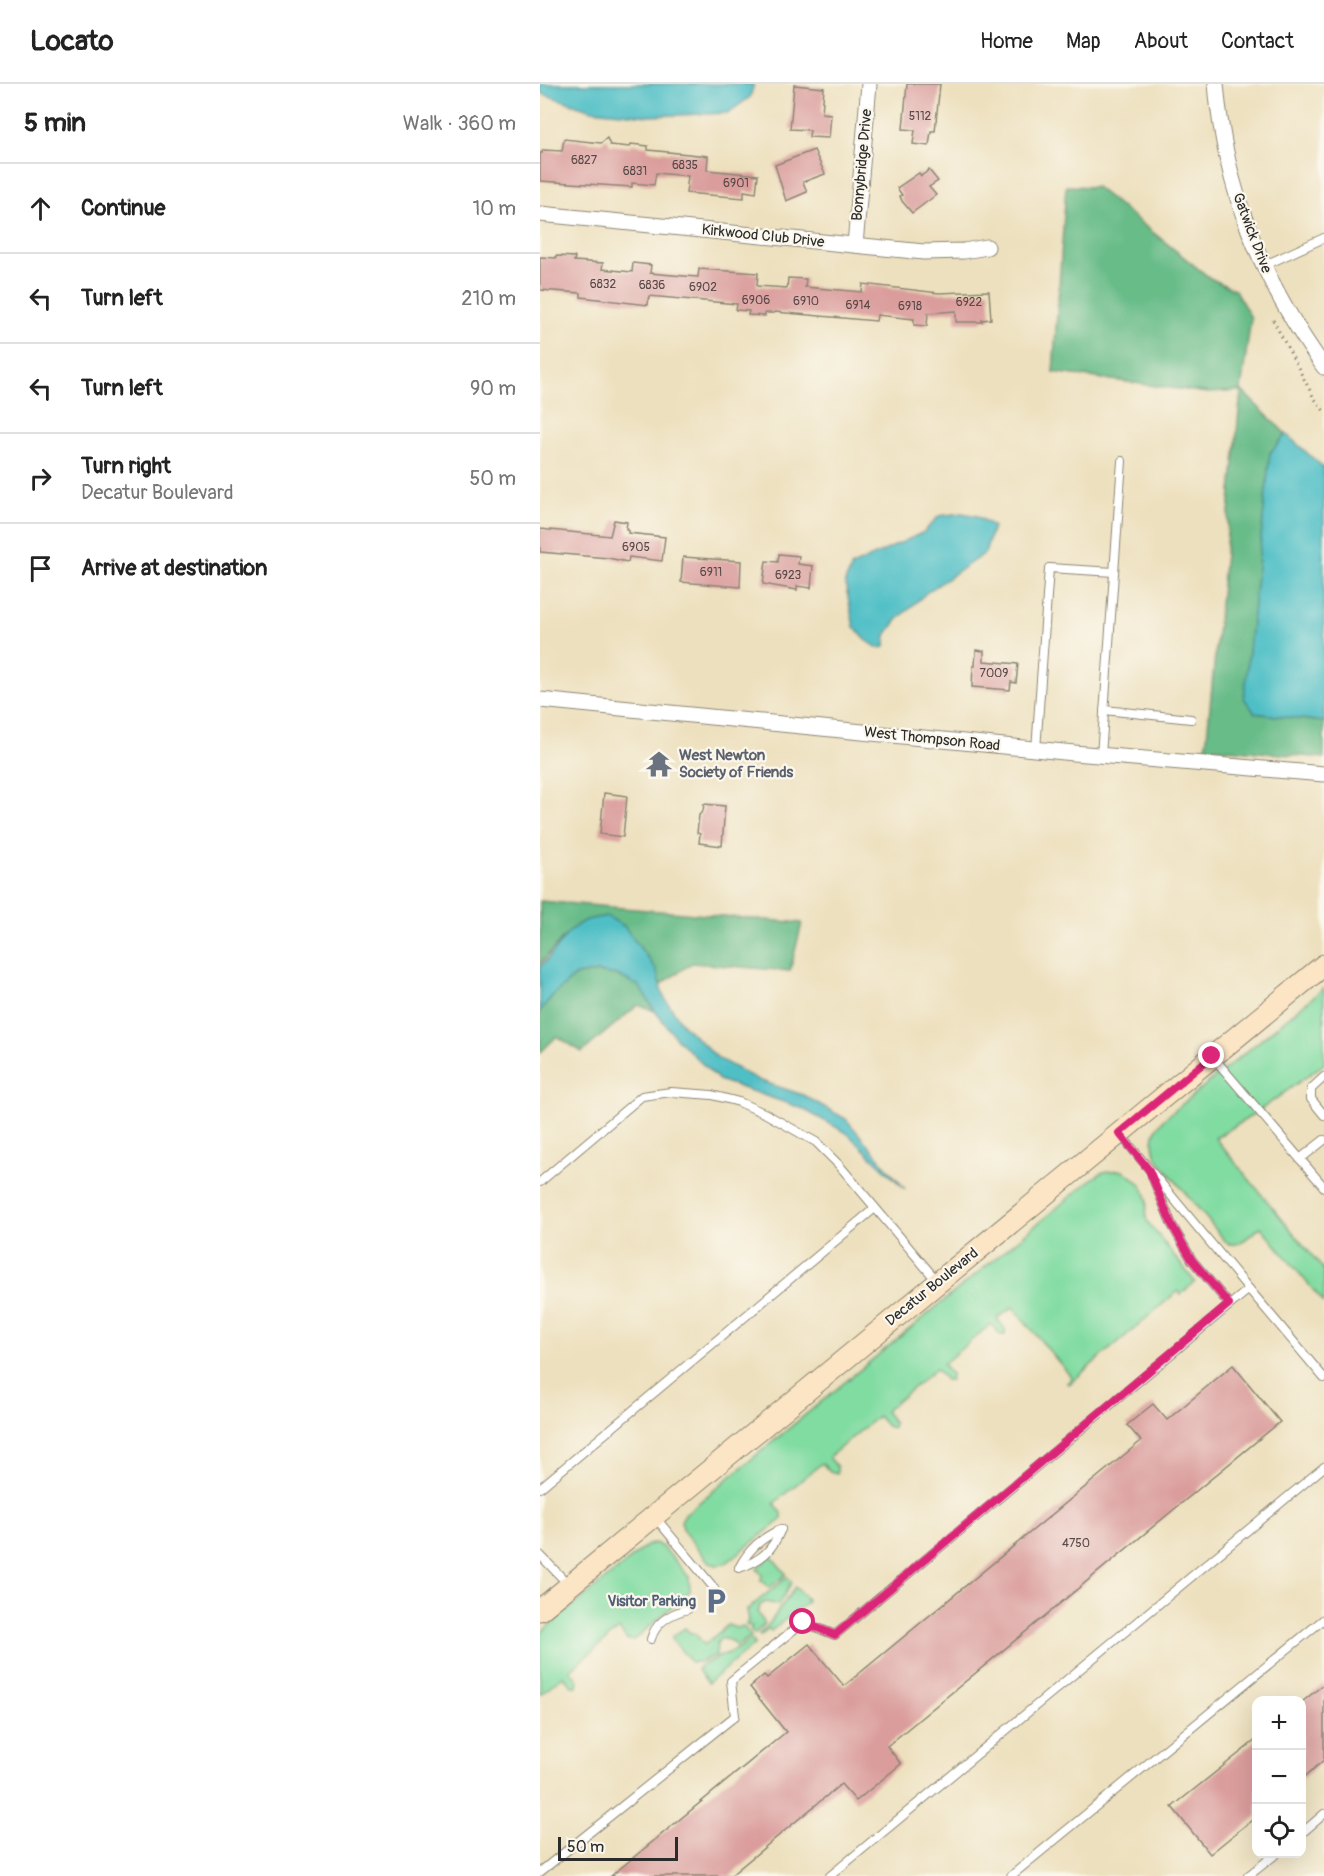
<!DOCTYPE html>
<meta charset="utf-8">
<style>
body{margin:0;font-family:Pangolin,sans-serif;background:#f2f2f2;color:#222}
.controls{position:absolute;right:18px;bottom:18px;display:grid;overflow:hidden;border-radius:12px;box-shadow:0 6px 24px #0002}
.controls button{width:54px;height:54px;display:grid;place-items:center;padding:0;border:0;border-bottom:2px solid #e0e0e0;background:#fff;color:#222;font:30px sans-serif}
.scale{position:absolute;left:18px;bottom:15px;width:120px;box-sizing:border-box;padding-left:6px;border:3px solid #2b2b2b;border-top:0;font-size:16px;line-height:21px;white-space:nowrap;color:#2b2b2b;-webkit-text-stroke:4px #fbf7ec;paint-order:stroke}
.stop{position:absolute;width:18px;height:18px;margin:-14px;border:4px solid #db2777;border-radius:50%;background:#fff}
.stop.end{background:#db2777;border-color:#fff;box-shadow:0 2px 6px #0008}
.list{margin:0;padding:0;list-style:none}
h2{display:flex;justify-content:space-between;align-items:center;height:78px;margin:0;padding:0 24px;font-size:26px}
h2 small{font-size:20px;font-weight:400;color:#767676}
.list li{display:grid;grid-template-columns:39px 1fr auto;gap:18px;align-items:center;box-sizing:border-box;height:90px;padding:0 24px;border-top:2px solid #e0e0e0}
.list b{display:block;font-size:22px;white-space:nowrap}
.list p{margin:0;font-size:20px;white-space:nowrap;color:#767676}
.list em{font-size:20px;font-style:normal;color:#767676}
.icon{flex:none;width:33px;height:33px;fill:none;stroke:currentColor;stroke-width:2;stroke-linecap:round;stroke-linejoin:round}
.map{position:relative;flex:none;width:784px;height:1792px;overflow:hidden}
header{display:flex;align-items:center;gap:36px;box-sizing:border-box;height:84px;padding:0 30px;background:#fff;border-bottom:2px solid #e0e0e0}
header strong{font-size:28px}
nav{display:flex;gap:33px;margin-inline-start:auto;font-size:21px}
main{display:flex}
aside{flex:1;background:#fff}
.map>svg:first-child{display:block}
.green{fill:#81dca2;stroke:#568466;stroke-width:1.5}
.forest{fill:#68bc88;stroke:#4a745a;stroke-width:1.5}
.water{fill:#50bfc6;stroke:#3e7578;stroke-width:1.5}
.building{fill:#da9d9c}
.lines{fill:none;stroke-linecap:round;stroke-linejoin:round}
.lane-casing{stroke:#8c8674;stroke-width:10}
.street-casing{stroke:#8c8674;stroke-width:17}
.secondary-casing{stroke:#8c8674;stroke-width:23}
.path{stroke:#8c8674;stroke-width:3;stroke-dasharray:1.5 4.5;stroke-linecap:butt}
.lane{stroke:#fff;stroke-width:8}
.street{stroke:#fff;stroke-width:15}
.secondary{stroke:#fce5c4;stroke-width:21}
.route{stroke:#db2777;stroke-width:8}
.labels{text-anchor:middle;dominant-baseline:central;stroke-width:4.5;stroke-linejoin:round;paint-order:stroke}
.number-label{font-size:12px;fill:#574847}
.street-label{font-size:15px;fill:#2b2b2b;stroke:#fbf7ec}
.worship-label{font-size:15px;font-weight:bold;fill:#5b616d;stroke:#fbf7ec;text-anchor:start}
.service-label{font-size:15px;font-weight:bold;fill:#4e5e75;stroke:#fbf7ec;text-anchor:end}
</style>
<header>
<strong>Locato</strong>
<nav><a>Home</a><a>Map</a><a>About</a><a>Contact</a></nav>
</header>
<main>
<aside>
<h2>5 min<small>Walk · 360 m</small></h2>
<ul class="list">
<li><svg class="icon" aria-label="ahead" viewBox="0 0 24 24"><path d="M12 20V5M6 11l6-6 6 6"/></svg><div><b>Continue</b></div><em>10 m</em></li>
<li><svg class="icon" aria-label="left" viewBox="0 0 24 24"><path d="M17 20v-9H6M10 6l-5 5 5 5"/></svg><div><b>Turn left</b></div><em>210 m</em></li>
<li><svg class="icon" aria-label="left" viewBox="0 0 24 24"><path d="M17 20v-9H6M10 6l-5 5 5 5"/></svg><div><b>Turn left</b></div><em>90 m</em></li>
<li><svg class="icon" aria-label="right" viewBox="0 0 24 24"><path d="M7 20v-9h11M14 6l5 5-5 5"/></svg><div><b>Turn right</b><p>Decatur Boulevard</p></div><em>50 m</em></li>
<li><svg class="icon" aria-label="arrive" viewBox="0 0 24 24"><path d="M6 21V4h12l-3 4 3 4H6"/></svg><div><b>Arrive at destination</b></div></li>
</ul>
</aside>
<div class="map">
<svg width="784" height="1792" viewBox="0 0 784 1792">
<rect width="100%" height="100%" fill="#fbf7ec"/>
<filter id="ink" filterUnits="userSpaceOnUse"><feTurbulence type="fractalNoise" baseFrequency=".0167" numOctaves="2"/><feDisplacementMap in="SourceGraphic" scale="12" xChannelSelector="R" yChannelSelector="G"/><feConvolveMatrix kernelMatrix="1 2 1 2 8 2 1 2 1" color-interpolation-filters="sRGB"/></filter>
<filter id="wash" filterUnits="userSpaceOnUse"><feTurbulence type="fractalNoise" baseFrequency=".008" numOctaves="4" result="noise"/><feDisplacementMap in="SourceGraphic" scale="24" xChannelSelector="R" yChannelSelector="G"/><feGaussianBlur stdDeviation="1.35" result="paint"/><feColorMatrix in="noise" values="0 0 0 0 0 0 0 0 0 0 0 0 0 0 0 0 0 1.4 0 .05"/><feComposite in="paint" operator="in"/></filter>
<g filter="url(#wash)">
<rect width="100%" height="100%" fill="#ede0be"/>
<!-- green -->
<g class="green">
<path d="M784 904V980L713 1031 675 1054 784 1186V1219L721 1143C710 1150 699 1166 686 1158L619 1077C610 1063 611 1048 624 1035Z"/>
<path d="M580 1086C592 1091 607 1102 607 1118 607 1125 605 1130 607 1137L655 1198 641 1210 638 1207 529 1300 527 1299 532 1294 473 1223 457 1235 465 1245V1251H461L451 1240 403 1280 411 1290 410 1296H406L396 1285 345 1327 354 1339 353 1344 347 1342 338 1332 289 1373 297 1383V1390L290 1388 282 1379 234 1419 242 1429V1435L185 1480 176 1481 168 1477 144 1448 141 1437 145 1430 553 1094 563 1088Z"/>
<path d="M115 1459 124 1464 149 1493 150 1507 94 1556H87L79 1545 30 1586 38 1597 37 1602H32L23 1592 0 1610V1549L106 1462Z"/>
<path d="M231 1472 246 1490 229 1504 221 1496 222 1491 217 1485Z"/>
<path d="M247 1493 252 1498 238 1521 226 1518 220 1521 218 1529 225 1540 214 1550 210 1545 212 1543 210 1541 207 1542 206 1540 209 1536 207 1526Z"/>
<path d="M255 1503 267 1515 265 1516 267 1518 231 1547 229 1545 220 1552 219 1550 227 1543Z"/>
<path d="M188 1541 196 1544 203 1542 211 1552 197 1562 192 1557 181 1554 177 1559 176 1571 160 1578H151L132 1555 133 1552 145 1544 150 1549H155L164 1561Z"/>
<path d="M211 1555 215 1560 168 1599 157 1585 161 1581 199 1564Z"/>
</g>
<!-- forest -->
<g class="forest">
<path d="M526 102 556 103 670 194 695 206 711 234 701 306 746 350 730 369 715 629 784 638V674L666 663 701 307 668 309 513 288Z"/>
<path d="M0 817 262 839 250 887 152 879 120 901 107 872 22 855 0 880Z"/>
<path d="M57 888 77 891 100 902 115 927 98 921 42 968 17 952 0 969V927L12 912 36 891Z"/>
</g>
<!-- water -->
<g class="water">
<path d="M0 0H214L210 13 188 29 109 32 52 26 0 9Z"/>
<path d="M746 350 784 384V638L715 629 704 614 730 369Z"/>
<path d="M422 429 437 432 453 442 445 469 386 509 356 537 346 551 345 563 338 564 326 556 314 543 305 498 312 482 384 448 399 432Z"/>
<path d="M66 832 84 842 116 885 123 912 143 941 179 975 218 996 263 1011 306 1035 365 1105 307 1049 261 1024 179 996 136 954 115 927 99 902 77 891 57 888 36 891 12 912 0 927V883C16 869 26 843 47 836 53 834 59 834 66 832Z"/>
</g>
<g id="blocks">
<!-- building -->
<g class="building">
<path d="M367 0H400L395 47H391L389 62 373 60 375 46 363 45Z"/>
<path d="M254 1 284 4 282 29 291 30 289 54 269 53 270 46 250 45Z"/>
<path d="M67 54 70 61 90 63 91 60 108 62V66L168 72 167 86 218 91 216 109 204 107V114L146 109 148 92 116 89 114 101 92 99V103L0 97V69H2L3 66 22 67 24 55 61 59Z"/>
<path d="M274 66 285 90 263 98 267 108 246 117 235 81Z"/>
<path d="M389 86 398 97 389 103 396 111 372 129 362 117 360 112 362 111 357 104 379 89 381 92Z"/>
<path d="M16 172 35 173 34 177 63 179 62 185 92 188 93 179 111 181 110 189 144 192 158 193 159 185 218 189 217 202 247 204 248 194 266 195 265 203 322 208 323 200 399 209 449 207 451 235 442 236V238H416V227L388 229 387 242 374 241V235L337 231 336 237 235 228 234 229H225V232L208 231 209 227 196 226 197 220 109 212 108 221 41 213V209L0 206V173L16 174Z"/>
<path d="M74 436 87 438 86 445H88V449L125 453 122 477 89 473 88 478 68 474 0 468V445L70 452Z"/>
<path d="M239 470 259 472 258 480 273 482 271 504 257 502V506L223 500 226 477 238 478Z"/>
<path d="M143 473 201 477 200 503 141 498Z"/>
<path d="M436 566 444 567V577L478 580 476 599 471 598 470 606 432 603 433 582H435Z"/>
<path d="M64 709 87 712 83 753 60 750Z"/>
<path d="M164 720 185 722 182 762 159 759 160 750 157 749 159 731 163 727Z"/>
<path d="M693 1281 740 1338 347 1662 361 1680 316 1717 301 1700 190 1792H71L246 1648 210 1603 224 1591 227 1594 269 1560 304 1602 601 1357 587 1341 613 1320 627 1336Z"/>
<path d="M784 1600V1676L762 1695V1618Z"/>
<path d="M717 1655V1732L670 1770 632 1723Z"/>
</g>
</g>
</g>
<g filter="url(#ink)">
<use href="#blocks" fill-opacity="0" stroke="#8c8674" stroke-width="1.5"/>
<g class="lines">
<!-- lane casing -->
<g class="lane-casing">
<g id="lane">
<path d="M723 182 784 154"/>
<path d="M564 626 651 635"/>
<path d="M496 666 509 484 574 488"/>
<path d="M561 672 582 377"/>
<path d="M673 973 784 1103"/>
<path d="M784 993 771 1005V1015L784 1031"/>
<path d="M580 1050 709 1205"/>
<path d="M760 1075 784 1056"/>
<path d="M612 1092 632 1141 652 1176 689 1220"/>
<path d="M0 1098 102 1012 131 1008 172 1011 199 1018 226 1030 276 1058 299 1081 397 1197"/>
<path d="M0 1404 335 1124"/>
<path d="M115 1433 174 1504"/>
<path d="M0 1471 28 1500"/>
<path d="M199 1484C222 1476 232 1467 241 1445"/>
<path d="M199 1484C209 1464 222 1454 241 1445"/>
<path d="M111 1555C116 1537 132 1529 148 1525"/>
<path d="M762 1749 784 1730"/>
<path d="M0 1788 195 1632 191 1597 263 1538 295 1551 709 1205 784 1294"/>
<path d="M290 1792 784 1383"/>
<path d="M471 1792 784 1535"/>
<path d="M708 1792 736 1770"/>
</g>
</g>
<!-- street casing -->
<g class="street-casing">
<g id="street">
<path d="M676 0C685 107 722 197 784 283"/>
<path d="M0 130 384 168 424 167 447 163"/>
<path d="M315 161 329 0"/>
<path d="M0 616 534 669 784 690"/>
</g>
</g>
<!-- secondary casing -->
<g class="secondary-casing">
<path id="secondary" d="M0 1526 784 881"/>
</g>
<!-- path -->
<path class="path" d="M733 236 774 314 784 327"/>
<!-- lane -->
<use href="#lane" class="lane"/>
<!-- street -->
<use href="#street" class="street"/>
<!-- secondary -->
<use href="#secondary" class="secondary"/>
</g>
</g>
<g class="lines" filter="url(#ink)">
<!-- route -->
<path class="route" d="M263 1538 295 1551 689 1220 652 1176 632 1141 609 1086 579 1049 672 972"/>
</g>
<!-- icons -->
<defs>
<g id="temple-bare" transform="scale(2.07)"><path d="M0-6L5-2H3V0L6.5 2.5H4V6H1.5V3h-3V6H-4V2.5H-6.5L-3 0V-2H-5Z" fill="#6b7280" stroke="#fbf7ec" stroke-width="2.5" paint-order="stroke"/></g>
<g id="parking-bare" transform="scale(2.07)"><path d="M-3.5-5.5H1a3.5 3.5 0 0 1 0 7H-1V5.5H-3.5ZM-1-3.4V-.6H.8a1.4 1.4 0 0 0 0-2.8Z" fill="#5c6f8a" stroke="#fbf7ec" stroke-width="2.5" paint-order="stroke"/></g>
</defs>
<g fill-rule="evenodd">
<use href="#temple-bare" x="119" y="680"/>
<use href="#parking-bare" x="176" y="1517"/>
</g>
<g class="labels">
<!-- number labels -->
<g class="number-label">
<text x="380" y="32">5112</text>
<text x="44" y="76">6827</text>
<text x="145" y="81">6835</text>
<text x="95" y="87">6831</text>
<text x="196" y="99">6901</text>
<text x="63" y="200">6832</text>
<text x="112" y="201">6836</text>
<text x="163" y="203">6902</text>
<text x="216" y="216">6906</text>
<text x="266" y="217">6910</text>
<text x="429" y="218">6922</text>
<text x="318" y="221">6914</text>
<text x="370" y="222">6918</text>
<text x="96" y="463">6905</text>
<text x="171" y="488">6911</text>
<text x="248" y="491">6923</text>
<text x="454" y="589">7009</text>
<text x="536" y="1459">4750</text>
</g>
<!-- street labels -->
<g class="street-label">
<text transform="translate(322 81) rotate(-85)">Bonnybridge Drive</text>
<text transform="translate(712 149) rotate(69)">Gatwick Drive</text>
<text transform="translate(223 152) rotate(6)">Kirkwood Club Drive</text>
<text transform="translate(392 655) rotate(6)">West Thompson Road</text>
<text transform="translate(392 1203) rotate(-39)">Decatur Boulevard</text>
</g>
<!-- worship labels -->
<g class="worship-label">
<text x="139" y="671">West Newton<tspan x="139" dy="17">Society of Friends</tspan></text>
</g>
<!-- service labels -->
<g class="service-label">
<text x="156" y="1517">Visitor Parking</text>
</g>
</g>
</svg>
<div class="controls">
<button>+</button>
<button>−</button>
<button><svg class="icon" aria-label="locate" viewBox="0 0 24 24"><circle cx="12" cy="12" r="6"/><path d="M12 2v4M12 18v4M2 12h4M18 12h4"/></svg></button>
</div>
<div class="scale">50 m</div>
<div class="stop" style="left:263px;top:1538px"></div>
<div class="stop end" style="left:672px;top:972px"></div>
</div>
</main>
